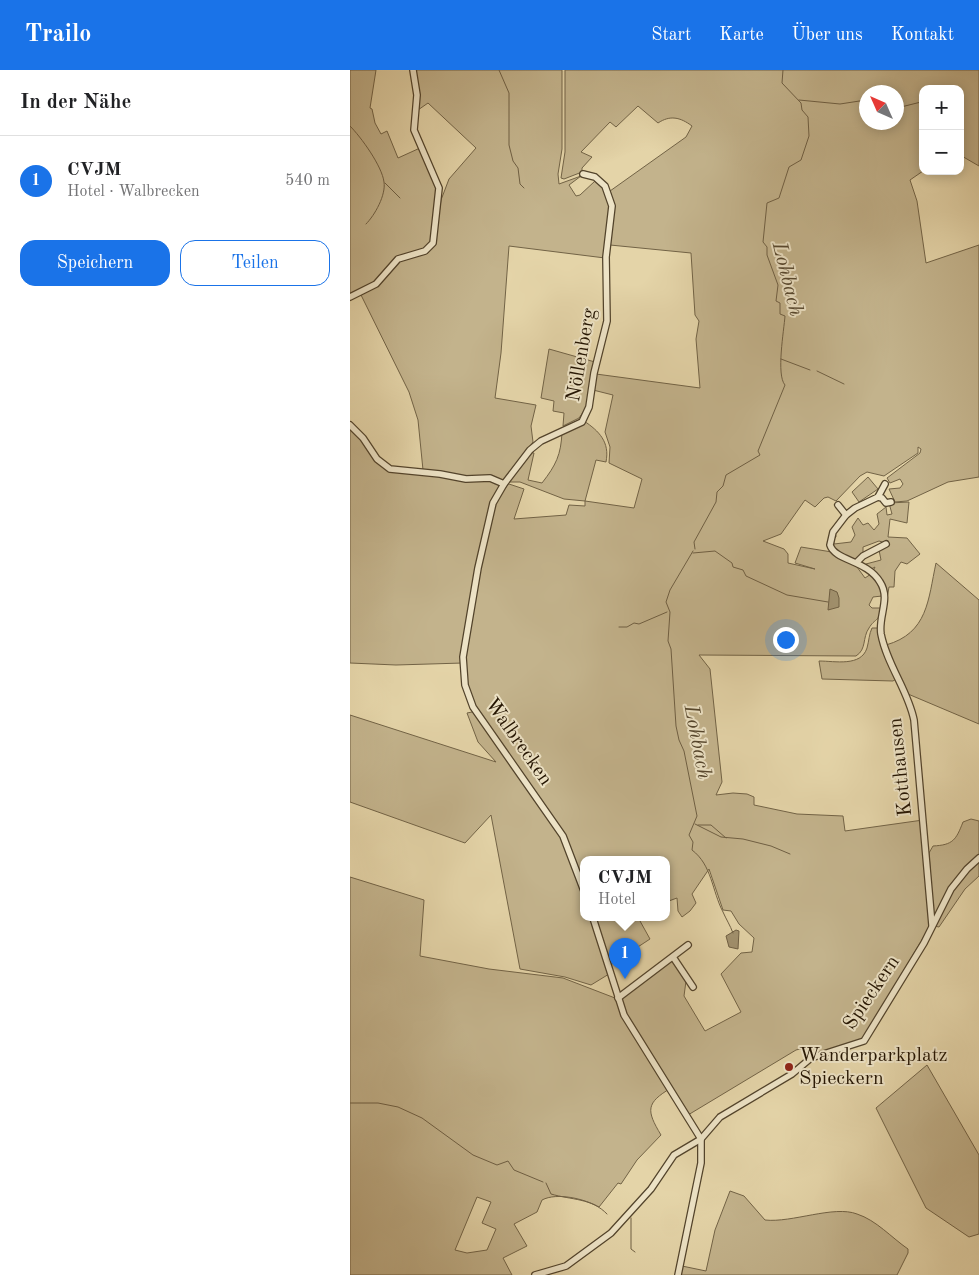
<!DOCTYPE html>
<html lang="de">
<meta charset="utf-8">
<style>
body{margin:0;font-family:"Old Standard TT",serif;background:#f2f2f2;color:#202124}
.controls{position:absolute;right:15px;top:15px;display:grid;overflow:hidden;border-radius:10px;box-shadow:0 2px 12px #0003}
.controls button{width:45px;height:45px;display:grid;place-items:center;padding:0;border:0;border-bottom:1px solid #e0e0e0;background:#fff;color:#202124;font:25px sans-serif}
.compass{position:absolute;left:509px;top:15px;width:45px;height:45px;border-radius:50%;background:#fff;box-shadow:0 2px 12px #0003;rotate:315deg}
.you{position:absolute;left:435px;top:569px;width:18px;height:18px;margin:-12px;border:4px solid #fff;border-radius:50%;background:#1a73e8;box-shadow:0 0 0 8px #1a73e833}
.badge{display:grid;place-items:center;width:32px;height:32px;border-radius:50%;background:#1a73e8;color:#fff;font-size:16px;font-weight:700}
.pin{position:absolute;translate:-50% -41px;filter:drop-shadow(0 1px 2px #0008)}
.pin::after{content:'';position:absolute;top:26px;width:18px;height:15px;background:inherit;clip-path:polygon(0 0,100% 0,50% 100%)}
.popup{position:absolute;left:230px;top:786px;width:90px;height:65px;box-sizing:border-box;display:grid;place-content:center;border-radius:10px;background:#fff;filter:drop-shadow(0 1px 4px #0005);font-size:16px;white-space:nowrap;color:#757577}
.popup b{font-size:19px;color:#202124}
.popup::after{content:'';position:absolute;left:50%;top:100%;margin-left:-10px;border:10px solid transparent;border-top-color:#fff}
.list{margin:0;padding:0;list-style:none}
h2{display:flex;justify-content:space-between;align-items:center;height:65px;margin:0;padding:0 20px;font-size:21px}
h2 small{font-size:16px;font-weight:400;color:#757577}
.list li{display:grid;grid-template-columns:32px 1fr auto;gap:15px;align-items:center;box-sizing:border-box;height:90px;padding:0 20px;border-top:1px solid #e0e0e0}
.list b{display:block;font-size:19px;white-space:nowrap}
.list p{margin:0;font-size:16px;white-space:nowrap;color:#757577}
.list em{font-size:16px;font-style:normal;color:#757577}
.actions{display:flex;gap:10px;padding:15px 20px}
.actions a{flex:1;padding:11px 0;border:1px solid #1a73e8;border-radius:15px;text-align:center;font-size:18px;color:#1a73e8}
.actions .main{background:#1a73e8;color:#fff}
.map{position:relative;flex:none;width:629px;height:1205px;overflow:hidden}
header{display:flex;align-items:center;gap:30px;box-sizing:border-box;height:70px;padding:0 25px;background:#1a73e8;color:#fff}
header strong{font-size:24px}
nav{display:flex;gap:28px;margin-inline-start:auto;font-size:18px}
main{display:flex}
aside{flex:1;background:#fff}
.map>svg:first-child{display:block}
.green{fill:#c3b38c;stroke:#726346;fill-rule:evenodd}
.water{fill:#a2926f;stroke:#6f5f43}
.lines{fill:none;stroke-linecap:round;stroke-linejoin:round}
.stream{stroke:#6f5f43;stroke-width:1}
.minor-casing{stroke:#52432b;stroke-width:8}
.minor{stroke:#ede3c6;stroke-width:5.5}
.poi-dot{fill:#8f2418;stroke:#ede3c6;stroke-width:2}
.labels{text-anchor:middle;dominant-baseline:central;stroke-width:4;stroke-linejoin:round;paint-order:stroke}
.street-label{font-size:20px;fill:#221301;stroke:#ede3c6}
.poi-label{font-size:20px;fill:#221301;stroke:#ede3c6;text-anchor:start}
.water-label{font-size:21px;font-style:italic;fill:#55462d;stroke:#ede3c6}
</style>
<header>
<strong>Trailo</strong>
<nav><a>Start</a><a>Karte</a><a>Über uns</a><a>Kontakt</a></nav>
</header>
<main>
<aside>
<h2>In der Nähe<small></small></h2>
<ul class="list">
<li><span class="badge">1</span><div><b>CVJM</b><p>Hotel · Walbrecken</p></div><em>540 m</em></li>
</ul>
<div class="actions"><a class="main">Speichern</a><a>Teilen</a></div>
</aside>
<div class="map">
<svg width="629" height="1205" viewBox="0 0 629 1205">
<rect width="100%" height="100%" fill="#e4d4a8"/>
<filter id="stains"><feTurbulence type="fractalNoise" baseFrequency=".004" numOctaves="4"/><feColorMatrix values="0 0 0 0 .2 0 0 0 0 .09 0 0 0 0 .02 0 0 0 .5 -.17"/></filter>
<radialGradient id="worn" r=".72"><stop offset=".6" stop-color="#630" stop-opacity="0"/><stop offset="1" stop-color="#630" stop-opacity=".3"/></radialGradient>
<!-- green -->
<g class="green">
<path d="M0 0H26L20 38 22 39 25 53 31 64 37 61 48 88 70 78 86 115 84 163 78 178 56 184 30 209 0 225Z"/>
<path d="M64 0H212V79L208 104 209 114 231 106 219 115 226 126 230 125 245 111C269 127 257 164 255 188L159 176 151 283 145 328 186 335 181 356 183 372 165 395 155 411H150L174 419 164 449 216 445 219 435 235 436V431L214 429 170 412H158L178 382 184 383 178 410 192 413C206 395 211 385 212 362L234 351C249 361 260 372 256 392L246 390 235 431 284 438 292 409 259 393 260 377 255 362 263 325 243 320 246 304 350 318 346 269 349 251 345 245 341 183 260 175 264 135 260 121 336 67 342 56C330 47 320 45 308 53L288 36 266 57 260 52 231 82 242 87 232 98V102L214 109 211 108 215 82V0H629V96L610 85V19H573V101L560 110 567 131 576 193 629 175V407L598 412 557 431 545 432 539 419 550 418 553 414 550 409 540 413 537 408 570 383 571 379 568 377V383L534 406 517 402 510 406 486 431 478 427 474 428 465 437 455 430 431 464 413 471 434 479 438 484V493L465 499 445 493 451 477 482 482 509 495 507 497 515 508 521 504 529 513 532 526 523 527 519 535 522 538H532C528 553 525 548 519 558 512 568 517 579 506 586L349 585 360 599 372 712 366 725 383 723 397 724 404 727V735L447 744 493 746 495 761 573 750 580 849 579 858 512 970 460 988 450 979 446 980 338 1045 321 1018C296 1033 296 1040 311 1065L287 1090 271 1114 268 1113 249 1137C235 1129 207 1122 192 1130L187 1142 164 1154 177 1176 153 1188 162 1205H0V807L74 830 70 886 139 899 213 908 265 928H269L323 887 336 911 334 926 355 961 391 942 371 904 391 883 402 882 404 868 389 854 381 841 373 840 359 799 342 824 346 833 340 841 332 847 328 841 327 828 316 832V790H234V848H292L290 851 300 869 259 896V904L241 915 215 907 170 899 141 745 115 773 0 732V645L146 692 128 672 117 643 127 641 118 620 113 593 46 595 0 593V354L29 390 43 398 73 400 68 350 59 322 11 225 33 210 48 192 78 183 85 172 91 130 99 109 126 78 78 33 68 40ZM516 22H546V52H516ZM127 1127 141 1132 132 1153 146 1159 137 1180 117 1183 105 1180Z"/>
<path d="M199 279 245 292 237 337 229 348 213 356 214 343 203 341 204 331 191 328Z"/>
<path d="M518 407 528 419 509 432 502 422Z"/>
<path d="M559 432 557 453 540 449 538 467 557 468 570 484 557 494 551 492 545 501 544 517H539L537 529 534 516 523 501 525 497 521 499 516 494 531 490 529 480 539 474 529 471 513 477V484L504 490C488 486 476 478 485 461L486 467 483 469 484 474 501 472 505 465 502 457 508 448 513 455 518 453 524 460 529 454 527 444 536 437 537 445 542 444 539 433Z"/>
<path d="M586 493 629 530V654L558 624 536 575C578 563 578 530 586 493Z"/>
<path d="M522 558H528L531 574 546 609 543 611 472 609 469 591C485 591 511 597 517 578 519 571 519 564 522 558Z"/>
<path d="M621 749 629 751V806L615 819 589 857 584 856 579 783 583 776C603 775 606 770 613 752Z"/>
<path d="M577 995 629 1085V1164L619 1167 576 1138 526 1038Z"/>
<path d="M380 1121 394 1126 415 1150C442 1153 484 1135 507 1144 526 1150 542 1168 558 1179V1183L547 1205H330L332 1196 356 1201 365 1160Z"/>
</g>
<!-- water -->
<g class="water">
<path d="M480 519 487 522 489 528V537L478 540Z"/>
<path d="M386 860 389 861 388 879 379 877 376 866Z"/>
</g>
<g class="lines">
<!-- stream -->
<g class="stream">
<path d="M149 0 159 23V75L163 91 168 98 170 114 174 118"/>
<path d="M449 30 490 34 516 30"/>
<path d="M546 35 551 37 571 32"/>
<path d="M0 56C11 67 32 96 34 112 36 125 25 145 16 154"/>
<path d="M35 113 50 128"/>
<path d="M431 289 460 300"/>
<path d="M467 301 494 314"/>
<path d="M345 479 344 472 366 432 367 422 373 416 376 405 410 385 408 381 435 315C426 305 434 260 435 246L430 244V233L426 231 428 215 417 185V177L413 172 417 133 429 128 439 97 451 90 459 66 458 47 452 40 451 33 432 13 433 0"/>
<path d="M343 481 320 520 316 532 320 542 318 571 321 579 326 656 329 670 334 681 347 746 339 765 343 772 342 780C362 795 362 821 373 842 376 849 380 855 383 863"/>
<path d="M343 483 365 481 382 493 383 497 393 500 396 506 437 525 478 532"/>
<path d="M269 557H277L284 553 289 554 317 542"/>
<path d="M345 754 371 767 393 769 421 776 440 784"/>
<path d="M348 755H361L376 768"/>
<path d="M0 1033H28L48 1037 72 1048 123 1085 147 1095 158 1091 164 1100 193 1112"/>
<path d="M196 1113 201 1124C221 1130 242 1128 257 1144"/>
<path d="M281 1148V1179L285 1182"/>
</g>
<!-- minor casing -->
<g class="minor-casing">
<g id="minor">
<path d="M233 104 245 107 255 116 262 136 256 187 257 251 244 303 239 337 232 352 191 371 180 380 154 414 143 433 128 498 113 587 115 615 123 637 213 766 234 821"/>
<path d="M0 227 26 214 48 189 75 181 83 173 89 118 64 60 67 25 63 0"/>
<path d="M0 355 13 368 27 389 40 399 90 404 116 409 140 408 154 414"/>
<path d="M535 414 528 427 505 438 496 445 483 462 480 475C485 491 517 490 530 512 541 529 528 546 531 564 537 595 558 620 564 650L582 855"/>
<path d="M528 427 532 428 536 433 541 432"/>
<path d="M488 435 496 445"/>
<path d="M507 492 513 486 536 474"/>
<path d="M243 848 274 945 351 1069V1093L328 1205"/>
<path d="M323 887 343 917"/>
<path d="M268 928 338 875"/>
<path d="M185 1205 216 1196 261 1163 301 1119 324 1085 351 1069 370 1047 442 1004 461 988 514 971 574 873 601 819 617 799 629 788"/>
</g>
</g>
<!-- minor -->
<use href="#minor" class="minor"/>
</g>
<!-- markers -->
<circle class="poi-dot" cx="439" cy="997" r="5"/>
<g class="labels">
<!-- street labels -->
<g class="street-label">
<text transform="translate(232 285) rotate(-80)">Nöllenberg</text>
<text transform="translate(168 672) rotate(55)">Walbrecken</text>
<text transform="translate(551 697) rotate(-96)">Kotthausen</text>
<text transform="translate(522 923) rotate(-56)">Spieckern</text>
</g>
<!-- poi labels -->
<g class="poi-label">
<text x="449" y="986">Wanderparkplatz<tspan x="449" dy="23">Spieckern</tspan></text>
</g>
<!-- water labels -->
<g class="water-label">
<text transform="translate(437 209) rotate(76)">Lohbach</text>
<text transform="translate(347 672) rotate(79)">Lohbach</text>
</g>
</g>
<rect width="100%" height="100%" filter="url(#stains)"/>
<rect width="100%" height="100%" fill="url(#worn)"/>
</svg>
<div class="controls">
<button>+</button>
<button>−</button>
</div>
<svg class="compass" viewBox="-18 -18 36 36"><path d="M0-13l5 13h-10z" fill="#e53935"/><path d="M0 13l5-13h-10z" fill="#757577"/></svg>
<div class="you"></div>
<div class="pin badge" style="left:275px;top:909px">1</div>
<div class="popup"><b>CVJM</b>Hotel</div>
</div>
</main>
